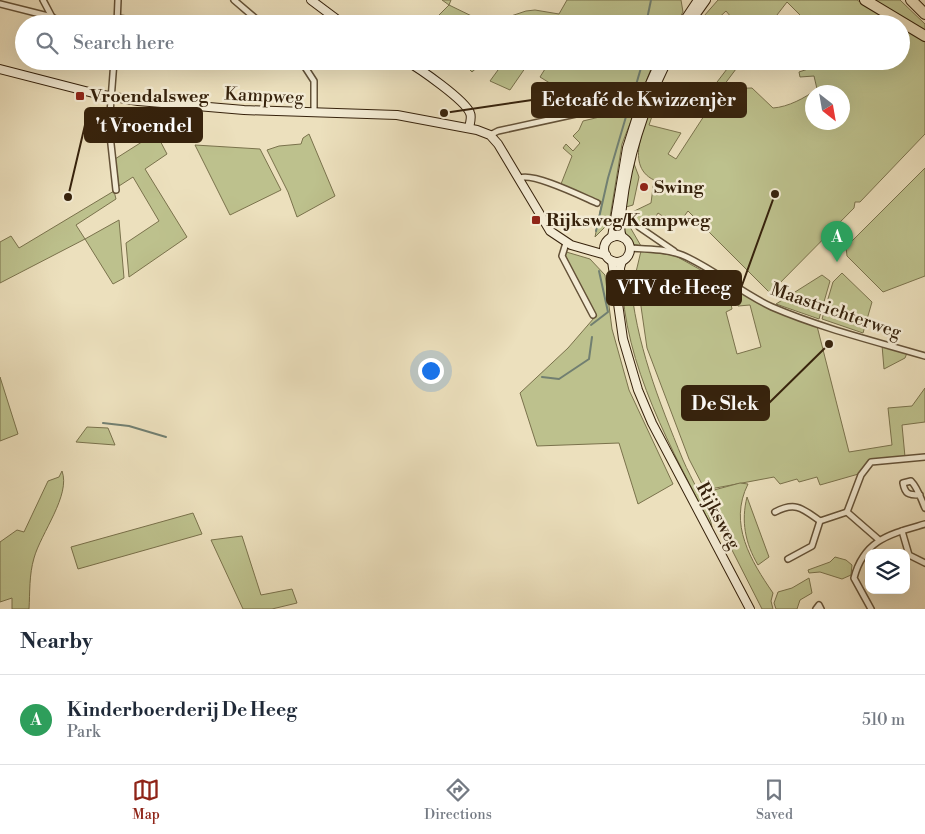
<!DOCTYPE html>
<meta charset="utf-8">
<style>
body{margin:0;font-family:"Libre Bodoni",serif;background:#f6f6f7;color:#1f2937}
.controls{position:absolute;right:15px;bottom:15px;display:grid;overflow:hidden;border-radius:10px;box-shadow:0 5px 20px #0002}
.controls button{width:45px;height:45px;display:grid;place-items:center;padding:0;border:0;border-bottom:1px solid #e0e1e3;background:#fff;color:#1f2937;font:25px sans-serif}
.compass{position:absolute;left:805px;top:85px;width:45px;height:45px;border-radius:50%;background:#fff;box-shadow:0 5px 20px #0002;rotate:149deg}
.you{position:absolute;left:430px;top:370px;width:18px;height:18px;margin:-12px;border:4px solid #fff;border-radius:50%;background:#1a73e8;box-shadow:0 0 0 8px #1a73e833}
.badge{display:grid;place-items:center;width:32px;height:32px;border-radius:50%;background:#8f2418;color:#fff;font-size:16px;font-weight:700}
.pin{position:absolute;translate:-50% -41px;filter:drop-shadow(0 1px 2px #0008)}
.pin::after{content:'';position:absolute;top:26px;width:18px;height:15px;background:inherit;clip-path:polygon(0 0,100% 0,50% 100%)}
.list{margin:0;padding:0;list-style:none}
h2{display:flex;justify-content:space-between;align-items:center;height:65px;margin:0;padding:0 20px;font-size:21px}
h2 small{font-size:16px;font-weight:400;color:#747a83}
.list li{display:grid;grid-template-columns:32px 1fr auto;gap:15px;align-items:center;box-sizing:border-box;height:90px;padding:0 20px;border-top:1px solid #e0e1e3}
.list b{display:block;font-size:19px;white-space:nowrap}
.list p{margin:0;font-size:16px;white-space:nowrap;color:#747a83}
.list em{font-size:16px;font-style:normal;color:#747a83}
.icon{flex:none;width:28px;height:28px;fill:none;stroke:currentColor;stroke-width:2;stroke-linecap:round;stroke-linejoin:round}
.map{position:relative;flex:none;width:925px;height:609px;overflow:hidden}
.search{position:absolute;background:#fff;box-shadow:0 5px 20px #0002;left:15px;right:15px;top:15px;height:55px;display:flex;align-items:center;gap:12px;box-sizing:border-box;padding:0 18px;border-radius:28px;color:#747a83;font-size:19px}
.sheet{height:155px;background:#fff}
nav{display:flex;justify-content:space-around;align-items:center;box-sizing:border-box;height:70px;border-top:1px solid #e0e1e3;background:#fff;font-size:14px;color:#747a83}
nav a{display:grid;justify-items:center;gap:2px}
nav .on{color:#8f2418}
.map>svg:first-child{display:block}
.green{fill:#bdc18d;stroke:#7a724c;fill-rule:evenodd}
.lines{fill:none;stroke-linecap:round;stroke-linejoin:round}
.stream{stroke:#717f71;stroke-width:2}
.street-casing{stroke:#645238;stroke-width:8}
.secondary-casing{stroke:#36220c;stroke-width:10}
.highway-casing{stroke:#36220c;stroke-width:12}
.street{stroke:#f3ebd4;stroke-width:5}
.secondary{stroke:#f3ebd4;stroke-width:8}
.highway{stroke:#ece0bd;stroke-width:10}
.poi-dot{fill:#8f2418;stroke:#f3ebd4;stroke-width:2}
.labels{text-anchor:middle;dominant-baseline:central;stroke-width:5;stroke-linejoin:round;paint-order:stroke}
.poi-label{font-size:18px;font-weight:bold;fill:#36220c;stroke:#f3ebd4;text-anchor:start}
.street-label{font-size:18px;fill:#36220c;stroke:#f3ebd4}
.leader{fill:none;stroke:#36220c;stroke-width:2}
.callout-dot{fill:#36220c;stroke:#f3ebd4;stroke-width:2}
.callout{fill:#36220c;stroke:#36220c;stroke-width:2}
.callout-label{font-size:19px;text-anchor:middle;font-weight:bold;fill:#fff}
</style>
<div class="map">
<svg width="925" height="609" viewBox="0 0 925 609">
<rect width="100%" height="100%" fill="#ece0bd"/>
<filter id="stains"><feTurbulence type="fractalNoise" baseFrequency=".004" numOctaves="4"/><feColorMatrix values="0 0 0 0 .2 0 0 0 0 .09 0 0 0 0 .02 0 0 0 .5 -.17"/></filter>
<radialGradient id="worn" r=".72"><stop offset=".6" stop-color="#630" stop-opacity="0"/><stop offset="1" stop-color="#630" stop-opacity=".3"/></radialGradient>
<!-- green -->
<g class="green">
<path d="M442 0H451L449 5 484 22 496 21 526 11 535 10 559 14 567 0H681L683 12 676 24H430L449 5Z"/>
<path d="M718 0H857L897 24H809L787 2 770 24H725L731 17 726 11 712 24H697Z"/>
<path d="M873 0H900L925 24V32Z"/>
<path d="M901 26 925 42V134L860 202H855L854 208 770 293 688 211 677 226 658 213 648 229 631 219 630 227 641 246 632 244 624 235V216L651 203 654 180C622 165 648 118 657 94L664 96 662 100 658 99 649 125 681 133 668 154 676 159 704 116 700 113 701 109 695 106V102L709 89 752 88 773 108C788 107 805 98 817 89L814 76 800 77 799 72 817 66 821 61H901ZM812 92H842V122H812Z"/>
<path d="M466 61H530L510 90 490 81 498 70 488 61 484 65 482 63 472 72 464 64Z"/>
<path d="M550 61H654L622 144 609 223 595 237 602 202 561 184 572 156 563 148 566 144 573 151 580 143 573 136 579 130 583 121 612 114 623 117 626 101 548 118 562 93 561 90 540 77Z"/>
<path d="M719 61H742L724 85 714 86 727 69Z"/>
<path d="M156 133 167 154 145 169 187 237 129 277 126 243 159 221 133 177 119 186 115 159Z"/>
<path d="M309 134 335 196 297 217 288 192 267 150 279 146 301 144 303 138Z"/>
<path d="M195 145 260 149 281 190 230 215Z"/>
<path d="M633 161 639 177 633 205 626 207 627 185Z"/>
<path d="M925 168V276L883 292 847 256 846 247Z"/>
<path d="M114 191 116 199 76 225 85 239 119 220 124 278 113 284 85 239 0 283V242L11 236 19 248Z"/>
<path d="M563 251 590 259 605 275 612 329 629 390 673 484 638 504 619 443 537 446 520 393 568 348 594 318 595 314Z"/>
<path d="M641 251 674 255 733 288 730 299 732 309 726 312 737 354 761 347 750 305 738 306 735 298 737 290 762 304 817 326 849 452 892 445 888 408 912 406 925 388V422L902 425 905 457 873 460 862 473 820 485 817 477 799 482 797 479 780 484 774 477 705 490 689 459 647 348 636 272Z"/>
<path d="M842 273 872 302 863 333 822 319 833 282Z"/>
<path d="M822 275 830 281 819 319 776 304Z"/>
<path d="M622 277H630C636 344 658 399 683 460 691 479 709 508 712 527 673 452 623 364 622 277Z"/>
<path d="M882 345 907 353 905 358 884 369Z"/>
<path d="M0 377 18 434 0 441Z"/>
<path d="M87 427 108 428 115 445 76 442Z"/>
<path d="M62 471C71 495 41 533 34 558 29 575 30 592 29 609H12V598L0 602V542L17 530 24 532 48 481 59 477Z"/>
<path d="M740 483 748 484C728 524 751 561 773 593L771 601 773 609H762L703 493Z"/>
<path d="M747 497 769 557 758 565C745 543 741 521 747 497Z"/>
<path d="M193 513 202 534 78 569 71 547Z"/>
<path d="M242 536 261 595 292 589 297 603 272 609H243L211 540Z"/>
<path d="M835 557 846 560 852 565 851 575 842 579 820 572 809 573 808 570 830 562Z"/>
<path d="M809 578 812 593 800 600 797 609H776L774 603 778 592 792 588Z"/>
</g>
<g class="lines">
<!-- stream -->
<g class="stream">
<path d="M646 24 651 0"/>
<path d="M631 102 643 61"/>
<path d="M596 231 608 178 630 103"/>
<path d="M591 325 608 312 599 271"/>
<path d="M542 377 559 379 589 359 592 337"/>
<path d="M103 423 129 426 166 437"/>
</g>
<!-- street casing -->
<g class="street-casing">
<g id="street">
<path d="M43 0 52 17"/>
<path d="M234 0 262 24"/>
<path d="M0 4 52 17 65 24"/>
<path d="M118 18 157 24"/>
<path d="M117 24 118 0"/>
<path d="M114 61 109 126 116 190"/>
<path d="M301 61 314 81V113"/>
<path d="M490 135 498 131 626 103"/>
<path d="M520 178C533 172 583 197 597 203"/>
<path d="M639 227 674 251"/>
<path d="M566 243 562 256 593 315"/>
<path d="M630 248C648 249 666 249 682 255 713 268 741 293 772 307 821 328 874 341 925 356"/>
<path d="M920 495C908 495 905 494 903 483L911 481C918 488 921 499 925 508"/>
<path d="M775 512C796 501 803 509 820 521L847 512"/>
<path d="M902 531 909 555 925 563"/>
<path d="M878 539 847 512 861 475 871 462 925 457"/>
<path d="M788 559 812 546 820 521"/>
<path d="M816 609 819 605 821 609"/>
<path d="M871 609 854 578C864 539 891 534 925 524"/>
</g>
</g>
<!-- secondary casing -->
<g class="secondary-casing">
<g id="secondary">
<path d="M311 0 343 24"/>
<path d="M682 24 698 0"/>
<path d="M689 24 706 0"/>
<path d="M406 61C419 68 465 100 470 113 472 117 470 123 469 128"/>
<path d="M0 69 97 94 138 101 244 110 397 115 477 130 490 135 498 144 550 231 571 245 606 255"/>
<circle cx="617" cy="249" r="13"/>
<path d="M612 237 627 148 641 104 660 61"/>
<path d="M622 237C618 228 621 217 622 207 628 156 644 108 667 61"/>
<path d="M612 261 623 339 638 390 652 423 750 609"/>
<path d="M622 299 620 268 622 261"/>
</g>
</g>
<!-- highway casing -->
<g class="highway-casing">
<g id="highway">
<path d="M865 0 925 36"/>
<path d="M911 0 925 14"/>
</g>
</g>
<!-- street -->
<use href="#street" class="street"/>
<!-- secondary -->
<use href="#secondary" class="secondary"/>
<!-- highway -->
<use href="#highway" class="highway"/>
</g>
<!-- markers -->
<g class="poi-dot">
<rect x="75" y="91" width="10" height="10" rx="2.5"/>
<circle cx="644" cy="187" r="5"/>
<rect x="531" y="215" width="10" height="10" rx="2.5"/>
</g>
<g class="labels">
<!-- poi labels -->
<g class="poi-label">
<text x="90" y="96">Vroendalsweg</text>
<text x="654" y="187">Swing</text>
<text x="546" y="220">Rijksweg/Kampweg</text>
</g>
<!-- street labels -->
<g class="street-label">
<text transform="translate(264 96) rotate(3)">Kampweg</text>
<text transform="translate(836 311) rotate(19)">Maastrichterweg</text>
<text transform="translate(718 516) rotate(62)">Rijksweg</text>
</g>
</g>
<!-- callouts -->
<path class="leader" d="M444 113L532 100M68 197L85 125M775 194L741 288M829 344L769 403"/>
<g class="callout-dot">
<circle cx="444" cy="113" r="5"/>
<circle cx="68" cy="197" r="5"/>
<circle cx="775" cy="194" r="5"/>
<circle cx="829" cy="344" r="5"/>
</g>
<g class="callout">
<rect x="532" y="83" width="214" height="34" rx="5"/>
<rect x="85" y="108" width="117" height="34" rx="5"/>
<rect x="607" y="271" width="134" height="34" rx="5"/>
<rect x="682" y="386" width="87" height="34" rx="5"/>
</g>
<g class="callout-label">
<text x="639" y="106">Eetcafé de Kwizzenjèr</text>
<text x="144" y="132">'t Vroendel</text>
<text x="674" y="294">VTV de Heeg</text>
<text x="725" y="410">De Slek</text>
</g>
<rect width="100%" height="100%" filter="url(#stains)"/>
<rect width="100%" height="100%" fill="url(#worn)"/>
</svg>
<div class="controls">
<button><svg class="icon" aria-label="layers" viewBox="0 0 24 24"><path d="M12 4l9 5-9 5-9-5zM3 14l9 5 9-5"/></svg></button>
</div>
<svg class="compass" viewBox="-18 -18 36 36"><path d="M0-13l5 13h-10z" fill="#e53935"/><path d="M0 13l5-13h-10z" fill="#747a83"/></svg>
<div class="you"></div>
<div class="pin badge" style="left:837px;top:262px;background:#2e9e5b">A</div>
<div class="search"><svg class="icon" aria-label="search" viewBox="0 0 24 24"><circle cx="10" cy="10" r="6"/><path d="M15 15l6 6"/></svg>Search here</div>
</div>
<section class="sheet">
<h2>Nearby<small></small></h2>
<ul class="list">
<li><span class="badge" style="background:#2e9e5b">A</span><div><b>Kinderboerderij De Heeg</b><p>Park</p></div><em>510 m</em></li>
</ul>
</section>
<nav>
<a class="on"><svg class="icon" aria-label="map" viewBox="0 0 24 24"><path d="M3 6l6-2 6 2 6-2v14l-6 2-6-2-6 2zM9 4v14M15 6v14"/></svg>Map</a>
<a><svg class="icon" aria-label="directions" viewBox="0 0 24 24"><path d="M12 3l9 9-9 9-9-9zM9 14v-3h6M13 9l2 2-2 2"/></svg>Directions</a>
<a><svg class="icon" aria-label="saved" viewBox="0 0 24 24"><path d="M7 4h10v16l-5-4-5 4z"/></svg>Saved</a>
</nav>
